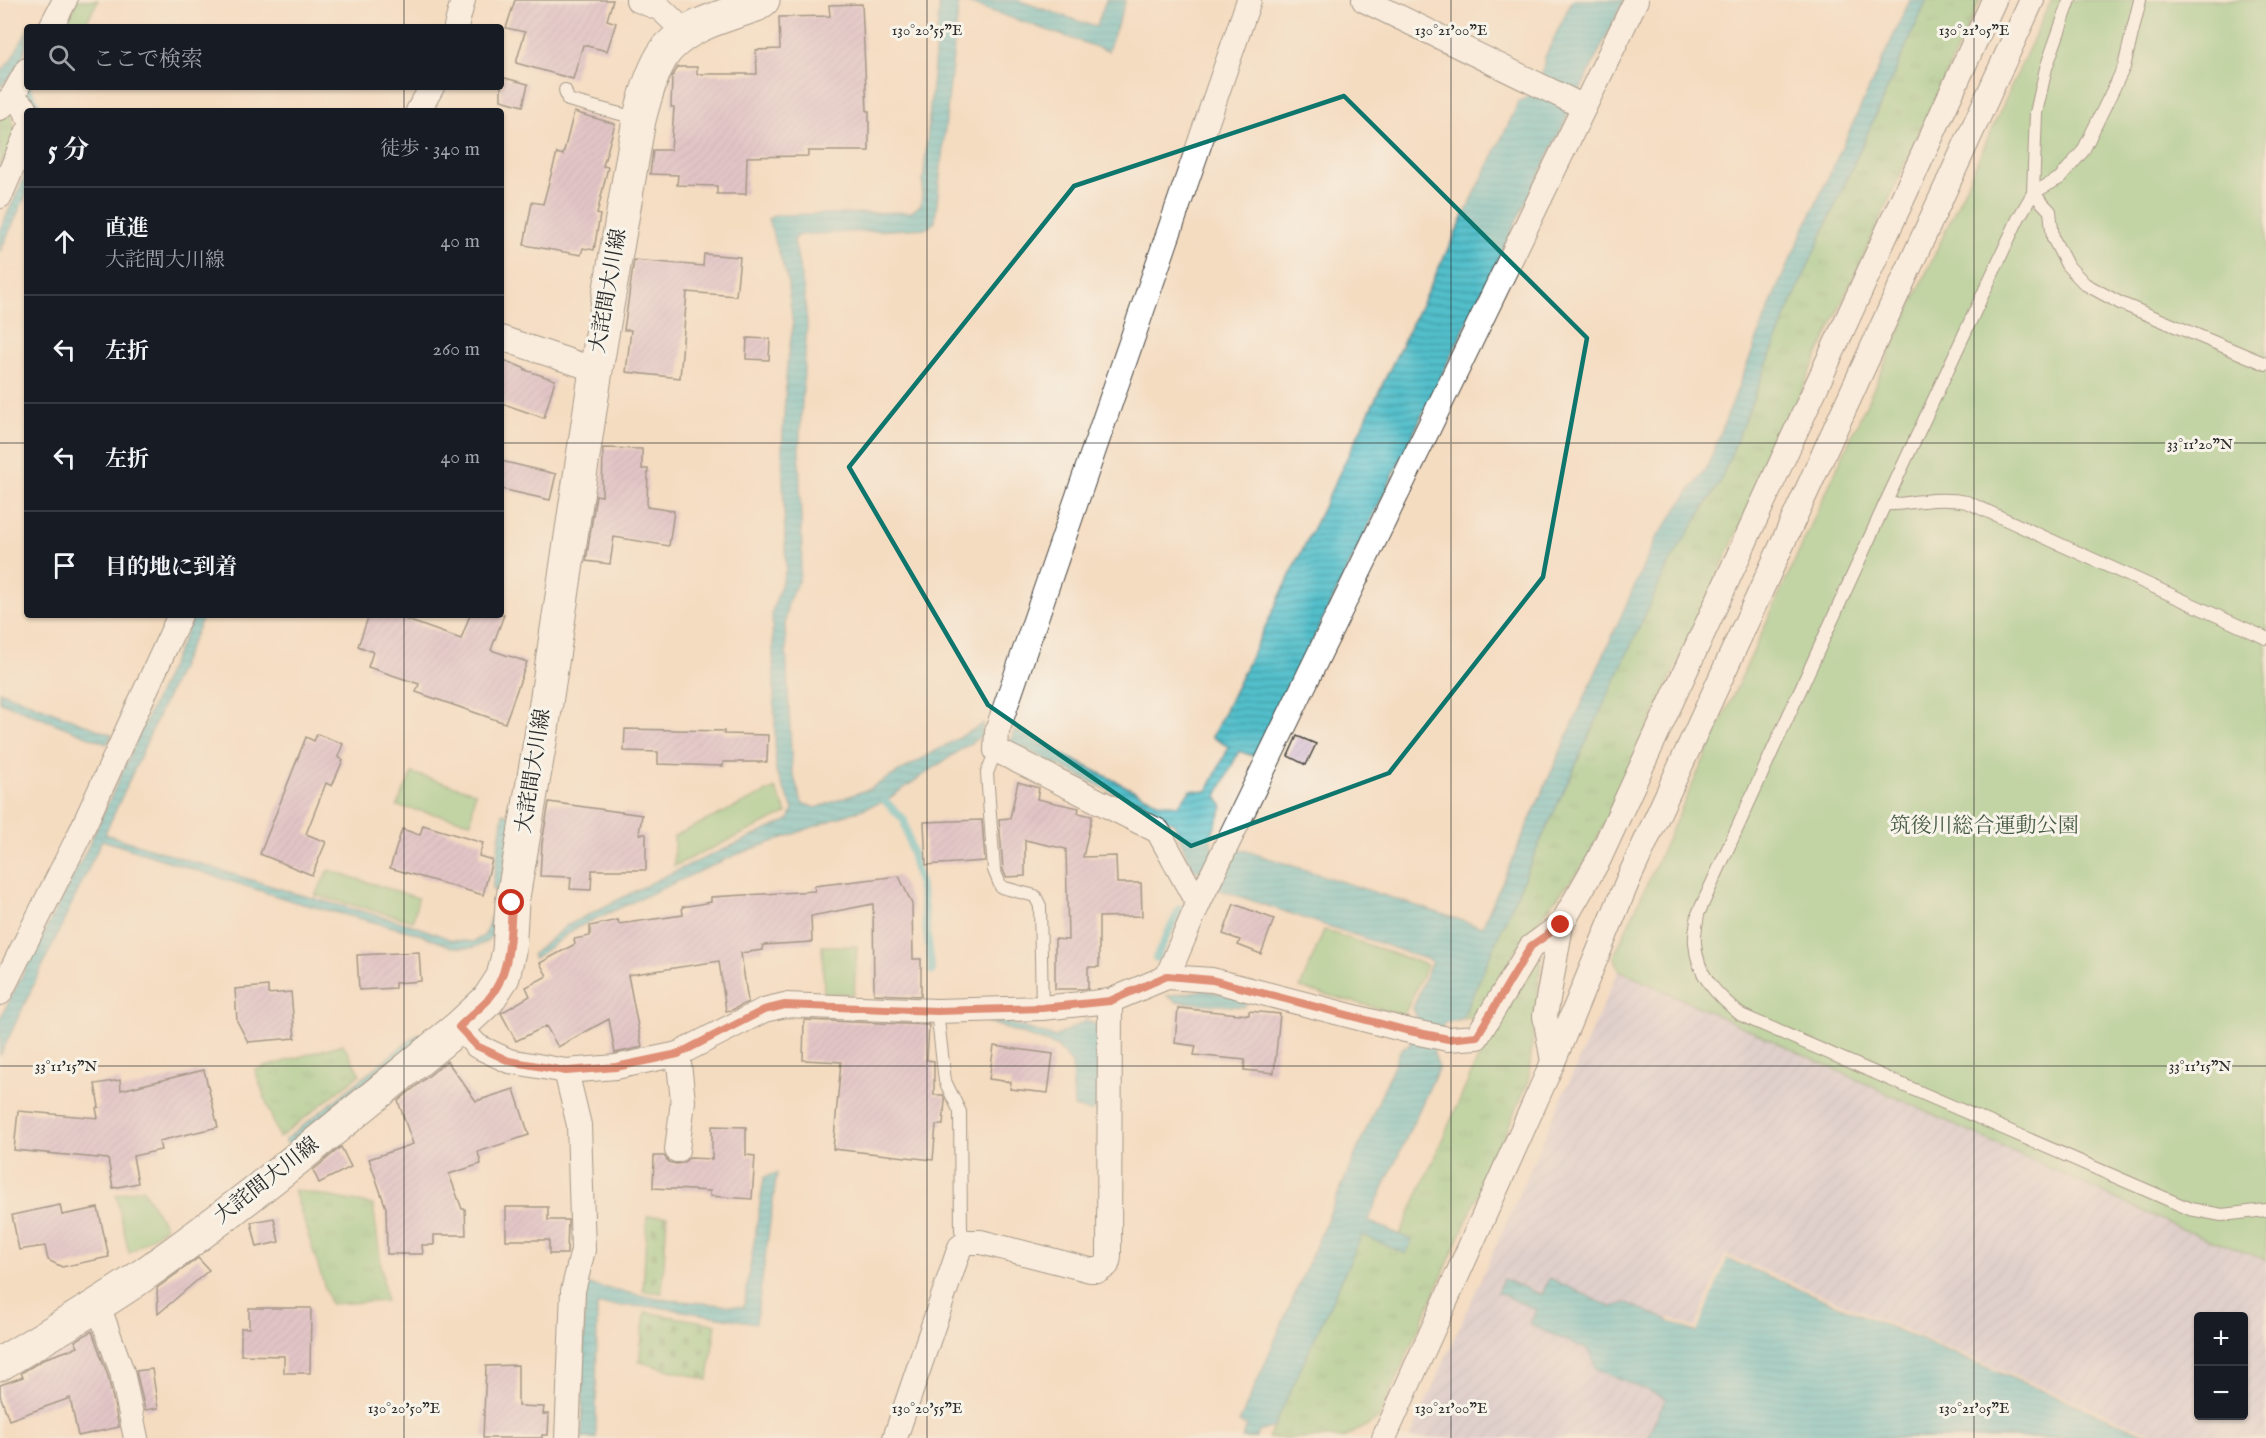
<!DOCTYPE html>
<html lang="ja">
<meta charset="utf-8">
<style>
body{margin:0;font-family:"IM FELL English","Noto Serif JP",serif;background:#20242c;color:#f1f3f6}
.controls{position:absolute;right:18px;bottom:18px;display:grid;overflow:hidden;border-radius:6px;box-shadow:0 2px 4px #0004}
.controls button{width:54px;height:54px;display:grid;place-items:center;padding:0;border:0;border-bottom:2px solid #363941;background:#171b24;color:#f1f3f6;font:30px sans-serif}
.stop{position:absolute;width:18px;height:18px;margin:-14px;border:4px solid #c8321e;border-radius:50%;background:#fff}
.stop.end{background:#c8321e;border-color:#fff;box-shadow:0 2px 6px #0008}
.list{margin:0;padding:0;list-style:none}
h2{display:flex;justify-content:space-between;align-items:center;height:78px;margin:0;padding:0 24px;font-size:26px}
h2 small{font-size:20px;font-weight:400;color:#9ea1a6}
.list li{display:grid;grid-template-columns:39px 1fr auto;gap:18px;align-items:center;box-sizing:border-box;height:108px;padding:0 24px;border-top:2px solid #363941}
.list b{display:block;font-size:22px;white-space:nowrap}
.list p{margin:0;font-size:20px;white-space:nowrap;color:#9ea1a6}
.list em{font-size:20px;font-style:normal;color:#9ea1a6}
.icon{flex:none;width:33px;height:33px;fill:none;stroke:currentColor;stroke-width:2;stroke-linecap:round;stroke-linejoin:round}
.map{position:relative;flex:none;width:2266px;height:1438px;overflow:hidden}
.search{position:absolute;background:#171b24;box-shadow:0 2px 4px #0004;left:24px;top:24px;width:480px;height:66px;display:flex;align-items:center;gap:15px;box-sizing:border-box;padding:0 21px;border-radius:6px;color:#9ea1a6;font-size:22px}
.panel{position:absolute;background:#171b24;box-shadow:0 2px 4px #0004;left:24px;top:108px;width:480px;height:510px;border-radius:6px}
.map>svg:first-child{display:block}
.industrial{fill:url(#industrial-furrows);fill-rule:evenodd}
.grass{fill:url(#grass-tufts);stroke:#587a56;stroke-width:1.5}
.cemetery{fill:url(#cemetery-stones);stroke:#587a56;stroke-width:1.5}
.green{fill:#85c982;stroke:#587a56;stroke-width:1.5}
.water{fill:url(#water-rules);stroke:#3e757b;stroke-width:1.5}
.pier{fill:#f4dcc1}
.lines{fill:none;stroke-linecap:round;stroke-linejoin:round}
.stream{stroke:#52bfcb;stroke-width:8}
.building{fill:url(#building-hatch)}
.lane-casing{stroke:#494642;stroke-width:14}
.street-casing{stroke:#494642;stroke-width:26}
.secondary-casing{stroke:#494642;stroke-width:35}
.lane{stroke:#fff;stroke-width:12}
.street{stroke:#fff;stroke-width:24}
.secondary{stroke:#fff;stroke-width:33}
.route{stroke:#c8321e;stroke-width:8}
.marked{fill:none;stroke:#0f766e;stroke-width:4.5;stroke-linejoin:round}
.ticks{fill:none;stroke:#2b2b2b;stroke-width:1.5;stroke-opacity:0.45}
.labels{text-anchor:middle;dominant-baseline:central;stroke-width:6;stroke-linejoin:round;paint-order:stroke}
.street-label{font-size:21px;fill:#2b2b2b;stroke:#f7f3e8}
.park-label{font-size:21px;fill:#465a45;stroke:#f7f3e8}
.ticks-label{font-size:15px;text-anchor:middle;fill:#2b2b2b;stroke:#f7f3e8;stroke-width:6;stroke-linejoin:round;paint-order:stroke}
</style>
<div class="map">
<svg width="2266" height="1438" viewBox="0 0 2266 1438">
<defs>
<pattern id="industrial-furrows" width="10" height="10" patternUnits="userSpaceOnUse" patternTransform="scale(1.5)"><rect width="10" height="10" fill="#c8c0d8"/><path d="M-1 1l2-2M0 10L10 0M9 11l2-2" fill="none" stroke="#aca5ba"/></pattern>
<pattern id="grass-tufts" width="24" height="20" patternUnits="userSpaceOnUse" patternTransform="scale(1.5)"><rect width="24" height="20" fill="#85c982"/><path d="M3 7l-1-3M5 7V3M7 7l1-3M15 17l-1-3M17 17v-4M19 17l1-3" fill="none" stroke="#6da36b"/></pattern>
<pattern id="cemetery-stones" width="16" height="16" patternUnits="userSpaceOnUse" patternTransform="scale(1.5)"><rect width="16" height="16" fill="#85c982"/><path d="M2 7V4a2 2 0 0 1 4 0v3zM10 15v-3a2 2 0 0 1 4 0v3z" fill="#6da36b"/></pattern>
<pattern id="water-rules" width="6" height="5" patternUnits="userSpaceOnUse" patternTransform="scale(1.5)"><rect width="6" height="5" fill="#52bfcb"/><path d="M0 2.5h6" fill="none" stroke="#449ba5"/></pattern>
<pattern id="building-hatch" width="6" height="6" patternUnits="userSpaceOnUse" patternTransform="scale(1.5)"><rect width="6" height="6" fill="#cba8ce"/><path d="M-1 1l2-2M0 6l6-6M5 7l2-2" fill="none" stroke="#a589a7"/></pattern>
</defs>
<rect width="100%" height="100%" fill="#f7f3e8"/>
<filter id="ink" filterUnits="userSpaceOnUse"><feTurbulence type="fractalNoise" baseFrequency=".0167" numOctaves="2"/><feDisplacementMap in="SourceGraphic" scale="12" xChannelSelector="R" yChannelSelector="G"/><feConvolveMatrix kernelMatrix="1 2 1 2 8 2 1 2 1" color-interpolation-filters="sRGB"/></filter>
<filter id="wash" filterUnits="userSpaceOnUse"><feTurbulence type="fractalNoise" baseFrequency=".008" numOctaves="4" result="noise"/><feDisplacementMap in="SourceGraphic" scale="24" xChannelSelector="R" yChannelSelector="G"/><feGaussianBlur stdDeviation="1.35" result="paint"/><feColorMatrix in="noise" values="0 0 0 0 0 0 0 0 0 0 0 0 0 0 0 0 0 1.4 0 .05"/><feComposite in="paint" operator="in"/></filter>
<g filter="url(#wash)">
<rect width="100%" height="100%" fill="#f4dcc1"/>
<!-- industrial -->
<path class="industrial" d="M1619 970 2186 1231 2266 1260V1438H1410ZM2198 1316H2244V1416H2198Z"/>
<!-- grass -->
<g class="grass">
<path d="M1927 0H1980L1588 859 1520 943 1478 1018 1462 1019 1535 853 1668 565 1719 484 1791 304Z"/>
<path d="M10 113 16 132 0 168V119Z"/>
<path d="M1542 954 1528 1083 1378 1420 1343 1438H1268L1362 1235 1406 1253 1412 1240 1400 1235 1483 1047Z"/>
<path d="M343 1044 360 1074 279 1138 255 1070Z"/>
<path d="M294 1190 373 1205 386 1301 330 1304Z"/>
</g>
<!-- cemetery -->
<g class="cemetery">
<path d="M647 1216H667L662 1293 643 1291Z"/>
<path d="M645 1312 716 1324 708 1380 639 1362Z"/>
</g>
<!-- green -->
<g class="green">
<path d="M77 0H98L84 27H63Z"/>
<path d="M2051 0H2266V1260L2186 1231 1619 970 1614 956Z"/>
<path d="M412 773 475 792 471 822 397 806Z"/>
<path d="M775 788 787 813 674 866V836Z"/>
<path d="M329 870 418 898 413 921 315 895Z"/>
<path d="M1324 930 1427 965 1404 1015 1300 988Z"/>
<path d="M822 946H857L854 994 824 993Z"/>
<path d="M142 1188 166 1227 129 1253 116 1195Z"/>
</g>
<!-- water -->
<g class="water">
<path d="M940 0H1017L1096 27 1106 0H1126L1108 51 959 0 935 222 927 228 798 235 794 240 804 291 807 323 799 451 802 554 799 579 788 602 785 626 792 770 802 803 816 808 869 789 983 724 981 736 885 801 733 856 576 928 534 959 532 955 566 926 667 875 789 820 793 809 776 771 772 612 786 569 782 450 787 364 793 326 787 278 768 219 776 215 911 212 921 205Z"/>
<path d="M1572 0H1624L1256 757 1239 751 1217 796 1223 807 1210 838 1213 848H1237L1482 927 1655 540 1708 465 1777 288 1910 0H1927L1791 304 1719 484 1668 565 1535 853 1462 1019 1444 1023 1433 1051 1439 1067 1368 1221 1412 1240 1406 1254 1362 1235 1274 1427 1259 1432 1256 1438H1242L1247 1426 1239 1423 1401 1049 1411 1043 1418 1021 1413 1008 1432 961 1217 889 1221 880 1192 869 1174 823 1011 742 1014 730 1159 803 1178 805 1191 790 1207 791 1229 747 1212 737 1519 102 1532 94 1542 74 1545 57Z"/>
<path d="M27 31C27 58 17 68 0 88V73L10 61Z"/>
<path d="M27 171V193L0 252V230Z"/>
<path d="M194 615H204L105 834 294 893 413 925 452 940 473 942 485 935 491 916 495 917 493 935 485 943 472 948 452 947 416 933 295 902 102 840 0 1056V1019L88 847Z"/>
<path d="M0 691 112 735 107 744 0 702Z"/>
<path d="M503 813 512 817 502 890H492Z"/>
<path d="M1203 990 1246 999 1245 1007 1176 1002 1167 996Z"/>
<path d="M1087 1020 1100 1027 1101 1104 1090 1112 1074 1107 1072 1063 1056 1046 988 1022H1005L1055 1037Z"/>
<path d="M419 1033 422 1041 288 1145 285 1140Z"/>
<path d="M777 1173 756 1323 657 1307 597 1305 596 1438H582L585 1284 659 1299 744 1307 764 1177Z"/>
<path d="M1726 1258 2155 1438H1647L1666 1398 1596 1369 1589 1350 1530 1325 1536 1310 1497 1292 1503 1279 1542 1295 1549 1278 1611 1307 1627 1303 1696 1332Z"/>
</g>
<!-- pier -->
<path class="pier" d="M1727 1255 2156 1435 2158 1438 1727 1258 1697 1332 1668 1320 1669 1317 1695 1328 1724 1257Z"/>
<g class="lines">
<!-- stream -->
<g class="stream">
<path d="M24 83 40 111"/>
<path d="M885 801 904 820 922 895 932 971"/>
<path d="M1156 958 1180 908"/>
</g>
</g>
<g id="blocks">
<!-- building -->
<g class="building">
<path d="M515 0H613L607 20 616 23 607 51 583 45 573 79 516 63 525 32 506 28Z"/>
<path d="M862 4 867 111H869V151H808V156L747 157 746 194H717V186L677 185 678 175 650 174 653 150H671L674 107H671L672 77 678 67H697V74H757L756 50 780 49 779 17 830 16 829 5Z"/>
<path d="M501 77 528 84 523 106 501 100Z"/>
<path d="M574 112 615 124 603 166 608 167 597 214 600 215 594 250 583 248 581 255 524 245 532 202 543 204 557 153 563 155Z"/>
<path d="M704 254 740 257 736 296 687 292 680 378 626 372 631 330H624L634 260 703 266Z"/>
<path d="M747 338 770 339 769 360 746 359Z"/>
<path d="M501 359 526 369 525 370 555 380 544 418 501 403Z"/>
<path d="M603 448 642 449V469H648L647 507 674 511 669 546 614 537 610 564 586 561 596 495 602 496Z"/>
<path d="M501 461 556 474 550 500 501 489Z"/>
<path d="M369 615H393L461 639 470 615H504L491 650 527 662 505 723 416 692 419 684 368 667 373 652 358 646Z"/>
<path d="M625 729 724 731V734L768 735 767 762H723V766L658 764V752L624 751Z"/>
<path d="M317 734 343 744 338 757 343 760 332 786 326 783 306 834 326 842 312 875 260 854 306 737 314 741Z"/>
<path d="M1297 736 1316 744 1306 765 1288 756Z"/>
<path d="M1018 782 1039 788 1037 799 1079 808 1078 813 1092 816 1083 857 1116 856 1117 883H1141L1142 916 1099 917V967H1088V989H1055V939L1068 940 1066 849 1025 840V876L1006 877 1003 870 999 819 1010 818Z"/>
<path d="M549 802 642 815 639 834H646V870H592L591 890 570 889 571 877 540 876 542 843Z"/>
<path d="M982 820 985 861 926 865 924 822Z"/>
<path d="M423 825 483 843 479 856 492 860 483 895 390 868 402 829 420 835Z"/>
<path d="M899 876 912 904 913 959H921V996L874 994 873 904 811 916 812 942 763 945V950L741 953 748 1002 732 1010 726 1011 719 961 628 975 642 1047 615 1053 609 1019 558 1047 546 1026 516 1041 501 1013 530 996 526 987 547 976 540 963 575 944 574 939 590 936V926L618 920 619 924 683 915 682 907 711 902V897L815 891 814 886Z"/>
<path d="M1234 904 1274 919 1261 954 1238 945 1240 940 1223 934Z"/>
<path d="M419 952 421 981 395 983V988L359 990 357 955Z"/>
<path d="M268 986V994L291 992 295 1038 248 1042 237 1021 235 989Z"/>
<path d="M1178 1008 1249 1015V1011L1280 1014 1274 1073 1244 1070 1245 1060 1194 1055 1196 1046 1175 1043Z"/>
<path d="M804 1020 929 1025 927 1060 934 1061V1095H943L945 1100 943 1125H936L933 1160 833 1149 841 1062 803 1060Z"/>
<path d="M994 1046 1053 1054 1048 1093 1010 1089 1011 1082 989 1079Z"/>
<path d="M447 1061 476 1101 514 1089 529 1135 478 1152 481 1164 449 1174 462 1209H465L466 1235H434V1245H422L423 1254H387L386 1208 369 1159 413 1144 398 1101Z"/>
<path d="M204 1070 218 1127 159 1141 161 1150 133 1156 138 1183 113 1188 108 1159 14 1150 18 1111 98 1118 96 1108 99 1107 95 1084 120 1080 121 1090Z"/>
<path d="M712 1126 746 1127V1155L755 1156 752 1199 710 1196V1191L653 1188 654 1156H664L669 1162 676 1164 683 1163 689 1158 712 1159Z"/>
<path d="M341 1147 351 1167 319 1183 313 1170Z"/>
<path d="M60 1205 62 1215 98 1208 109 1257 62 1267 48 1260 45 1246 19 1250 12 1215Z"/>
<path d="M506 1207H548V1220H568L567 1254H549V1240H506Z"/>
<path d="M274 1218 279 1242 257 1247 251 1222Z"/>
<path d="M198 1258 209 1270 158 1314 157 1288Z"/>
<path d="M249 1308H311L310 1373H284V1356L241 1355V1328H249Z"/>
<path d="M92 1331 108 1376 119 1427 78 1436 70 1398 9 1420 0 1395V1385L23 1377 21 1373 46 1358 78 1347 75 1341Z"/>
<path d="M518 1365V1406L544 1407 543 1414H549L548 1435H542V1438H483L486 1366Z"/>
<path d="M152 1369 158 1408 145 1410 136 1371Z"/>
</g>
</g>
</g>
<g filter="url(#ink)">
<use href="#blocks" fill-opacity="0" stroke="#494642" stroke-width="1.5"/>
<g class="lines">
<!-- lane casing -->
<g class="lane-casing">
<g id="lane">
<path d="M2070 0 2046 68 2036 113 2033 193 2018 219 1885 504 1698 914C1697 923 1694 934 1695 943 1697 976 1717 995 1741 1015L2190 1209 2222 1215 2266 1210"/>
<path d="M565 90 568 100 639 119"/>
<path d="M2033 193 2050 211 2053 238 2067 265 2085 284 2120 303 2266 364"/>
<path d="M2033 193 2060 178 2083 151 2124 67 2140 0"/>
<path d="M1885 504C1899 505 1909 502 1923 501 1938 499 1952 499 1967 502L2266 638"/>
<path d="M996 750 987 773 994 870 1001 887 1035 896 1040 906 1042 1008"/>
<path d="M937 1011 945 1081 960 1112 961 1230 967 1242"/>
</g>
</g>
<!-- street casing -->
<g class="street-casing">
<g id="street">
<path d="M638 0 661 9 687 34"/>
<path d="M1364 0 1584 107"/>
<path d="M51 27 65 0"/>
<path d="M456 27 463 0"/>
<path d="M12 97 25 108 27 114"/>
<path d="M0 108 12 97 27 70"/>
<path d="M418 111 432 87"/>
<path d="M0 196 27 133"/>
<path d="M501 338 596 370"/>
<path d="M1198 904 1158 831 996 750 997 731 1249 0"/>
<path d="M1561 925 1599 859 1994 0"/>
<path d="M1167 977 1198 904 1636 0"/>
<path d="M0 993 79 836 180 615"/>
<path d="M459 1027 477 1046 509 1061 566 1071 616 1067 678 1054 764 1010 785 1005 937 1011 1042 1008 1110 1001 1167 977 1212 980 1405 1030 1448 1039 1477 1037 1531 947 1561 925 1545 1016 1553 1062"/>
<path d="M566 1071 579 1125 583 1250 573 1291 567 1438"/>
<path d="M677 1150 683 1101 678 1054"/>
<path d="M98 1305 122 1372 136 1438"/>
<path d="M895 1438 960 1247 967 1242H981L1090 1270H1100L1107 1265 1109 1257 1110 1001"/>
<path d="M1384 1438 1553 1062 1628 880 2032 0"/>
</g>
</g>
<!-- secondary casing -->
<g class="secondary-casing">
<path id="secondary" d="M0 1364C46 1336 92 1310 136 1280 248 1202 353 1113 459 1027L488 1000 503 977 509 951 512 903 541 736 596 370 639 120C644 100 655 61 669 47 692 23 725 16 756 5L763 0"/>
</g>
<!-- lane -->
<use href="#lane" class="lane"/>
<!-- street -->
<use href="#street" class="street"/>
<!-- secondary -->
<use href="#secondary" class="secondary"/>
</g>
</g>
<g class="lines" filter="url(#ink)">
<!-- route -->
<path class="route" d="M512 903C510 937 511 974 487 1001 478 1010 468 1018 459 1027L477 1046 509 1061 566 1071 616 1067 678 1054 764 1010 785 1005 937 1011 1042 1008 1110 1001 1167 976 1212 980 1405 1030 1448 1039 1477 1036 1531 946 1561 925"/>
</g>
<!-- marked area -->
<path d="M0 0H2266V1438H0ZM1344 96 1587 338 1543 577 1389 773 1191 846 988 705 849 467 1074 186Z" fill="#f4dcc1" fill-opacity=".55" fill-rule="evenodd"/>
<path class="marked" d="M1344 96 1587 338 1543 577 1389 773 1191 846 988 705 849 467 1074 186Z"/>
<!-- ticks -->
<path class="ticks" d="M404 0V27M927 0V1438M1451 0V1438M1974 0V1438M404 87V111M0 443H27M501 443H2266M404 615V1438M0 1066H2266"/>
<g class="labels">
<!-- street labels -->
<g class="street-label">
<text transform="translate(609 291) rotate(-80)">大詫間大川線</text>
<text transform="translate(534 771) rotate(-81)">大詫間大川線</text>
<text transform="translate(267 1181) rotate(-38)">大詫間大川線</text>
</g>
<!-- park labels -->
<g class="park-label">
<text x="1984" y="826">筑後川総合運動公園</text>
</g>
</g>
<g class="ticks-label">
<text x="927" y="35">130°20'55"E</text>
<text x="1451" y="35">130°21'00"E</text>
<text x="1974" y="35">130°21'05"E</text>
<text x="2200" y="449">33°11'20"N</text>
<text x="66" y="1071">33°11'15"N</text>
<text x="2200" y="1071">33°11'15"N</text>
<text x="404" y="1413">130°20'50"E</text>
<text x="927" y="1413">130°20'55"E</text>
<text x="1451" y="1413">130°21'00"E</text>
<text x="1974" y="1413">130°21'05"E</text>
</g>
</svg>
<div class="controls">
<button>+</button>
<button>−</button>
</div>
<div class="stop" style="left:512px;top:903px"></div>
<div class="stop end" style="left:1561px;top:925px"></div>
<div class="search"><svg class="icon" aria-label="search" viewBox="0 0 24 24"><circle cx="10" cy="10" r="6"/><path d="M15 15l6 6"/></svg>ここで検索</div>
<section class="panel">
<h2>5 分<small>徒歩 · 340 m</small></h2>
<ul class="list">
<li><svg class="icon" aria-label="ahead" viewBox="0 0 24 24"><path d="M12 20V5M6 11l6-6 6 6"/></svg><div><b>直進</b><p>大詫間大川線</p></div><em>40 m</em></li>
<li><svg class="icon" aria-label="left" viewBox="0 0 24 24"><path d="M17 20v-9H6M10 6l-5 5 5 5"/></svg><div><b>左折</b></div><em>260 m</em></li>
<li><svg class="icon" aria-label="left" viewBox="0 0 24 24"><path d="M17 20v-9H6M10 6l-5 5 5 5"/></svg><div><b>左折</b></div><em>40 m</em></li>
<li><svg class="icon" aria-label="arrive" viewBox="0 0 24 24"><path d="M6 21V4h12l-3 4 3 4H6"/></svg><div><b>目的地に到着</b></div></li>
</ul>
</section>
</div>
